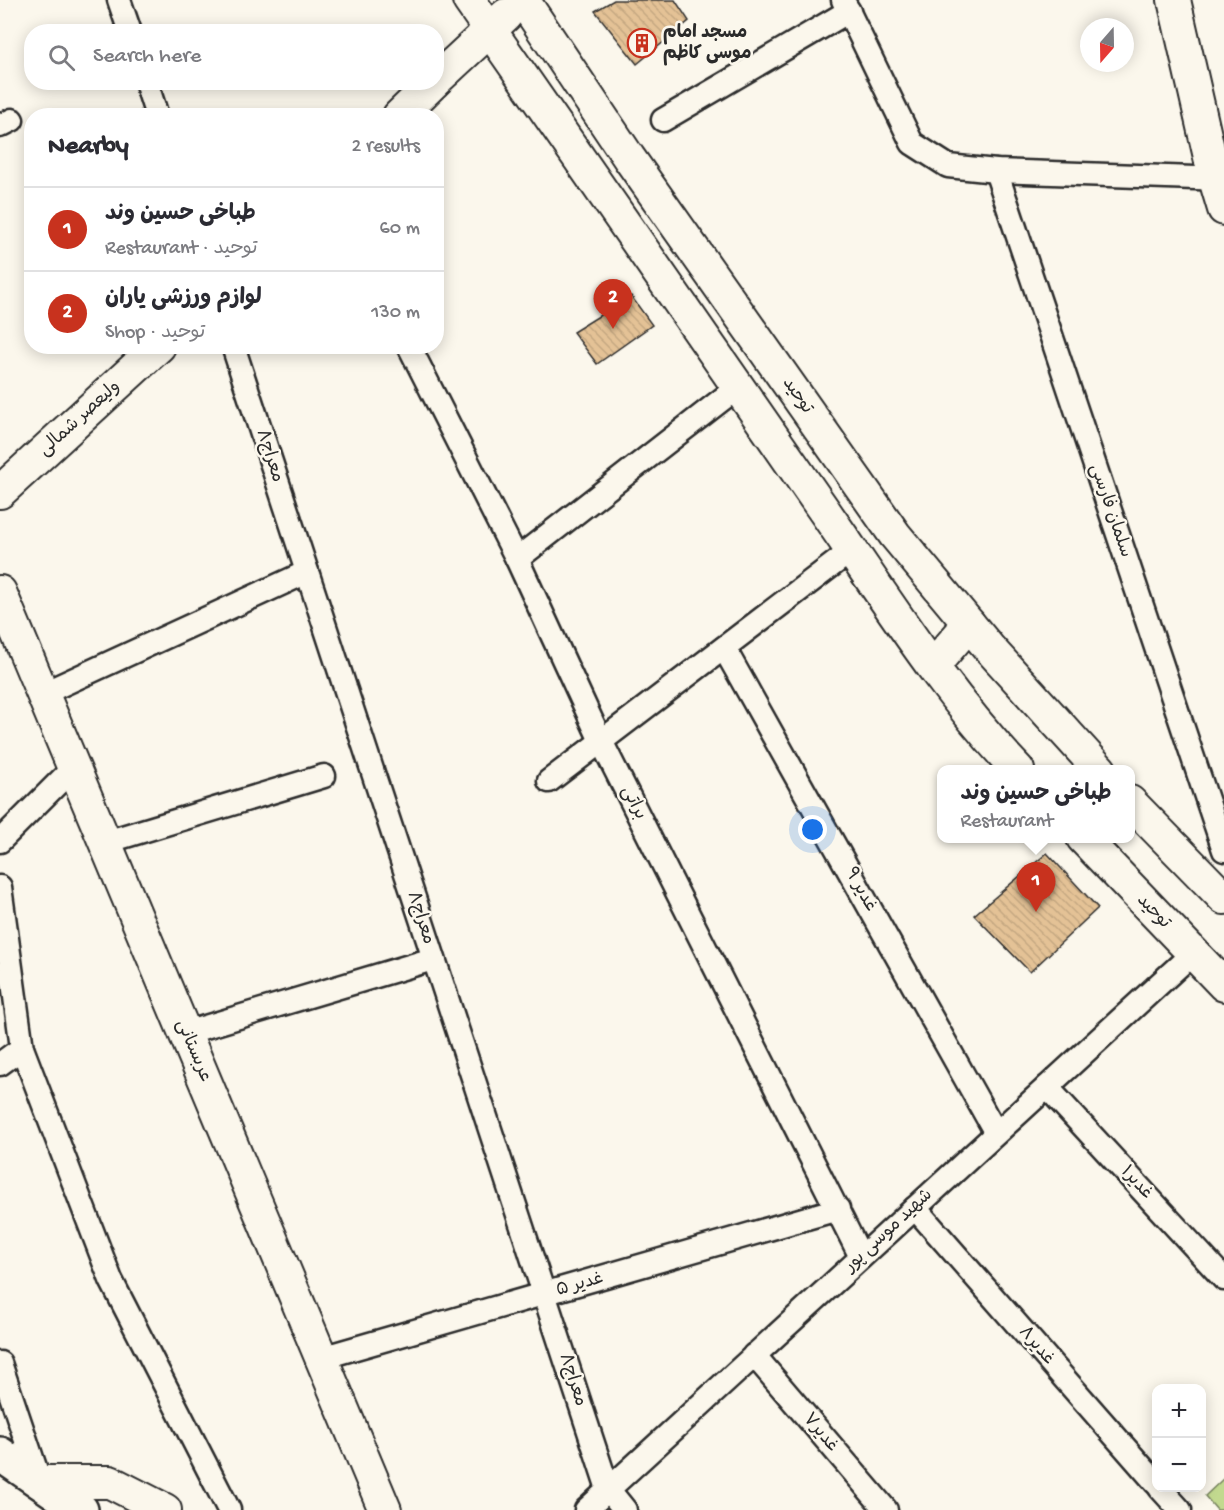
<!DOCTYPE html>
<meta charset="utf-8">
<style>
body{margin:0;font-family:"Gochi Hand","Playpen Sans Arabic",sans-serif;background:#f7f7f7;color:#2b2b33}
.controls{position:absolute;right:18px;bottom:18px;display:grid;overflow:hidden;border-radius:12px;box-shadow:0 3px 15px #0003}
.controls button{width:54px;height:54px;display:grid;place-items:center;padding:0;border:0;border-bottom:2px solid #e1e1e2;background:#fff;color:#2b2b33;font:30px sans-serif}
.compass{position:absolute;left:1080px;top:18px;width:54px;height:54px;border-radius:50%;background:#fff;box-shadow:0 3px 15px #0003;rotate:200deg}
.you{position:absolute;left:813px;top:830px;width:21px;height:21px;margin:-15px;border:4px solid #fff;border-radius:50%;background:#1a73e8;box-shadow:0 0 0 9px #1a73e833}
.badge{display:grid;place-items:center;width:39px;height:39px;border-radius:50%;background:#c8321e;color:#fff;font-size:20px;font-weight:700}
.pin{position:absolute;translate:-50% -50px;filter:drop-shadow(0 2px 3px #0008)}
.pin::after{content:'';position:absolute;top:32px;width:21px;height:18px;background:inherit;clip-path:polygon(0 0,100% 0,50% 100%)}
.popup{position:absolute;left:937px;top:765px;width:198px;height:78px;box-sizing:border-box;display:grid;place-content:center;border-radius:12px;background:#fff;filter:drop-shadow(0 2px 4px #0005);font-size:20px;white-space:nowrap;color:#7c7c81}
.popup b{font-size:22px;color:#2b2b33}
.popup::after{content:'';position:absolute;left:50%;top:100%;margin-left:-12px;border:12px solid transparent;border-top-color:#fff}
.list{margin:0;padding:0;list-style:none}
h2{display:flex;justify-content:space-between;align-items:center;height:78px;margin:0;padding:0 24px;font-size:26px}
h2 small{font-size:20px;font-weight:400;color:#7c7c81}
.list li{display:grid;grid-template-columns:39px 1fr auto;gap:18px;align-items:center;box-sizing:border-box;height:84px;padding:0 24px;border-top:2px solid #e1e1e2}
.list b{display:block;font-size:22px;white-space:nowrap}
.list p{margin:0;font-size:20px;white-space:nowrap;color:#7c7c81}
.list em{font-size:20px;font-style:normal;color:#7c7c81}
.icon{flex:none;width:33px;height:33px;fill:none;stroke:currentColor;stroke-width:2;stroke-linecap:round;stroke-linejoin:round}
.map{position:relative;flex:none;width:1224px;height:1510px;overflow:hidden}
.search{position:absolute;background:#fff;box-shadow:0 3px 15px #0003;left:24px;top:24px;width:420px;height:66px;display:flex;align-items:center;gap:15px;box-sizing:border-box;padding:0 21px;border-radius:24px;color:#7c7c81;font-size:22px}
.panel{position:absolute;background:#fff;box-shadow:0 3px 15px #0003;left:24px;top:108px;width:420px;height:246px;border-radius:24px}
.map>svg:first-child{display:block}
.green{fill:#c2d98f;stroke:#76825d;stroke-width:1.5}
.building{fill:url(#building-back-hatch);stroke:#2b2b2b;stroke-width:1.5}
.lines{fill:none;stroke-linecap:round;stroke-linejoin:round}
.street-casing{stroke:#2b2b2b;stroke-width:27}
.secondary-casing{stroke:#2b2b2b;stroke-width:36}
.primary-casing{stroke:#2b2b2b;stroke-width:38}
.street{stroke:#fbf7ec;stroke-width:22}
.secondary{stroke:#fbf7ec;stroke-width:32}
.primary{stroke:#fbf7ec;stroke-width:33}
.labels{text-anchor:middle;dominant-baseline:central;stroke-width:5;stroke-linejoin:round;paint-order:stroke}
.poi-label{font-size:18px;font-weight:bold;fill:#2b2b2b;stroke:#fbf7ec;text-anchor:start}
.street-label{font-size:18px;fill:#2b2b2b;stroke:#fbf7ec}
</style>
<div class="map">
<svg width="1224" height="1510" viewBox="0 0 1224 1510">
<defs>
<pattern id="building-back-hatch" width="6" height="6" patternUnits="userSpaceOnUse" patternTransform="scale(1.5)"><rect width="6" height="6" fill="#e4c296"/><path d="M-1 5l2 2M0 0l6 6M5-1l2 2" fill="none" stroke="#c4a781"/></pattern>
</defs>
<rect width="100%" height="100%" fill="#fbf7ec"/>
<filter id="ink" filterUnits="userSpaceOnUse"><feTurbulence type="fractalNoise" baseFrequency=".0167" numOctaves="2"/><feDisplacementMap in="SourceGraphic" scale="12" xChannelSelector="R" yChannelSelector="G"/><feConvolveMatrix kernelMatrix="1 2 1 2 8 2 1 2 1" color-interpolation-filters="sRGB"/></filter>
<g filter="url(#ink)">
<!-- green -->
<path class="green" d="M1224 1478V1510H1217L1205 1496Z"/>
<!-- building -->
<g class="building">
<path d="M614 0H675L689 21 637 64 595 11Z"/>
<path d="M631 296 652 325 597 364 573 332Z"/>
<path d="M1047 853 1098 908 1030 972 974 915Z"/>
</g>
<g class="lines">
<!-- street casing -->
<g class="street-casing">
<g id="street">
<path d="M119 0 130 32"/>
<path d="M843 0 912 143 948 166 996 171 1224 179"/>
<path d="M146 82 157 116"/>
<path d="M663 120 849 11"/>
<path d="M0 126 12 120"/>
<path d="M996 171 1224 850"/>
<path d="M233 346 608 1489 625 1510"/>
<path d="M409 346 517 559 601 741 861 1257"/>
<path d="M517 559 738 387"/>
<path d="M724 648 996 1133"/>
<path d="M44 693 307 572"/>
<path d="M549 781 852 550"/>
<path d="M0 841 72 769"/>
<path d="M106 842 324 776"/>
<path d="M0 887 22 1048 111 1280 229 1510"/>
<path d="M185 1033 433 959"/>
<path d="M0 1064 22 1048"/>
<path d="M1047 1087 1224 1279"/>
<path d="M915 1208 1156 1483"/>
<path d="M754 1355 886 1510"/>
<path d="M321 1358 838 1209"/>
<path d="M0 1363 40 1482"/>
<path d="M1160 1488 1180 1510"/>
<path d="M586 1510 1193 953"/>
</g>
</g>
<!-- secondary casing -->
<g class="secondary-casing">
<g id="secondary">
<path d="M469 0C586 166 700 334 816 499 881 591 940 688 1018 770"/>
<path d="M523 0 629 158 895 535 989 648 1100 770"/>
<path d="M1174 0 1215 179 1224 209"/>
<path d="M436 80 506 15"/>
<path d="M399 116 434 82"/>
<path d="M0 492 159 346"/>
<path d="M0 592 385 1510"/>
<path d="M933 666 969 624"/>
<path d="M1130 802 1224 898"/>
<path d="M1083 838 1224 985"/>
<path d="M40 1482H110L165 1510"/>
</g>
</g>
<!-- primary casing -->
<g class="primary-casing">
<path id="primary" d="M0 1454 81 1510"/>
</g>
<!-- street -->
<use href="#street" class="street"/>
<!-- secondary -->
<use href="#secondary" class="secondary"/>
<!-- primary -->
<use href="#primary" class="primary"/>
</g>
</g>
<!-- icons -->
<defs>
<g id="building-ring" transform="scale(1.5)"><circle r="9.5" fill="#fbf7ec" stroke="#c8321e" stroke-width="1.5"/><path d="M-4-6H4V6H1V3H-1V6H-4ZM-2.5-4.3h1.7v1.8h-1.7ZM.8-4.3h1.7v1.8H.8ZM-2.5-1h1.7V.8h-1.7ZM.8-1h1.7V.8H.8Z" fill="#c8321e"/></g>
</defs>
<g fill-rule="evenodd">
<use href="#building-ring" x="642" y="43"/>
</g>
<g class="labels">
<!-- poi labels -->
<g class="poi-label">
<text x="663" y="33">مسجد امام<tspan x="663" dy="21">موسی کاظم</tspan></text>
</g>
<!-- street labels -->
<g class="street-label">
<text transform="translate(797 396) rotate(55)">توحید</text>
<text transform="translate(80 419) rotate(-42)">ولیعصر شمالی</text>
<text transform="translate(269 456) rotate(72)">معراج۸</text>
<text transform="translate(1110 511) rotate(71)">سلمان فارسی</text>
<text transform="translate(633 803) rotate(63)">براتی</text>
<text transform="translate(860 890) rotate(61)">غدیر ۹</text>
<text transform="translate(1153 912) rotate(46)">توحید</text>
<text transform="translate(420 918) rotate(72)">معراج۸</text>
<text transform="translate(193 1051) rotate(67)">عربستانی</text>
<text transform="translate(1136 1183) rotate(47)">غدیر۱</text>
<text transform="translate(889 1231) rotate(-43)">شهید موسی پور</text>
<text transform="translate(580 1285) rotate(-16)">غدیر ۵</text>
<text transform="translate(1036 1346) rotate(49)">غدیر۸</text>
<text transform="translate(572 1380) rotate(72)">معراج۸</text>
<text transform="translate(820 1433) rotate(50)">غدیر۷</text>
</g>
</g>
</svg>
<div class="controls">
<button>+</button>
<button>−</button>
</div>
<svg class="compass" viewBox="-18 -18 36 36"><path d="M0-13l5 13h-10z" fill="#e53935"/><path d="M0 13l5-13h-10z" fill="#7c7c81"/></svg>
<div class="you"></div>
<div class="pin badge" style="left:1036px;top:912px">1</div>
<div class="popup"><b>طباخی حسین وند</b>Restaurant</div>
<div class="pin badge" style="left:613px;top:329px">2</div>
<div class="search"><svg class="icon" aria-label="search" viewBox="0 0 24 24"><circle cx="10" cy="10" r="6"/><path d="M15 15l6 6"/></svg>Search here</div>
<section class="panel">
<h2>Nearby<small>2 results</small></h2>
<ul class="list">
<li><span class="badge">1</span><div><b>طباخی حسین وند</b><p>Restaurant · توحید</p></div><em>60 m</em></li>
<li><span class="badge">2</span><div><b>لوازم ورزشی یاران</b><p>Shop · توحید</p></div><em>130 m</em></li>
</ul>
</section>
</div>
